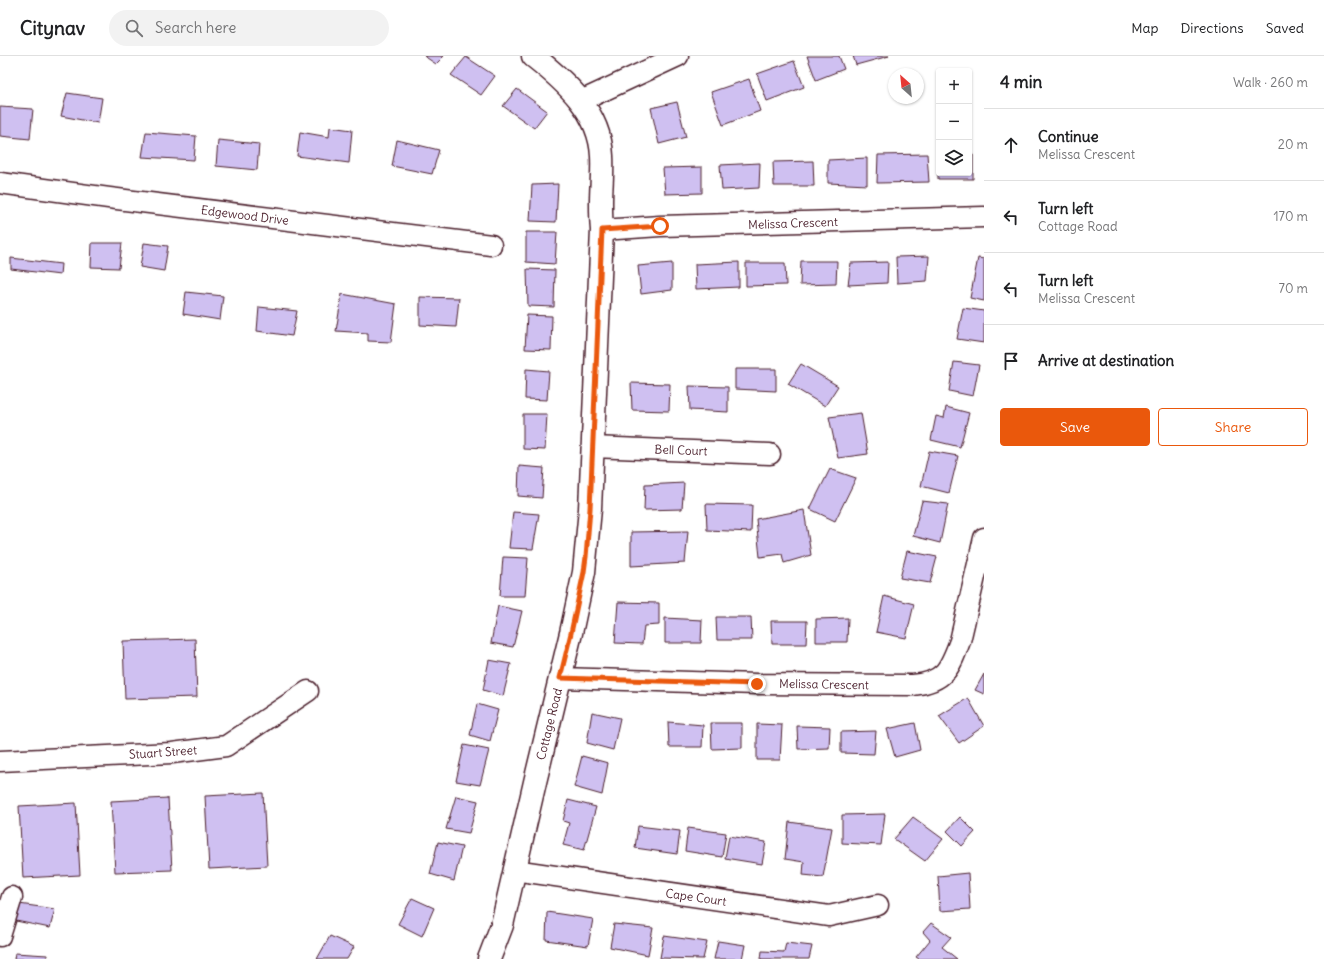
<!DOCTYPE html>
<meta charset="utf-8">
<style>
body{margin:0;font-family:Delius,sans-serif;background:#f2f2f2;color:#202124}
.controls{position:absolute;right:12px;top:12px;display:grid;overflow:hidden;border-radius:4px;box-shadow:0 1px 3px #0004}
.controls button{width:36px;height:36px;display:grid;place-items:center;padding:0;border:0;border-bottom:1px solid #e0e0e0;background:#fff;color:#202124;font:20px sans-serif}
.compass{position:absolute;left:888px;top:12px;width:36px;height:36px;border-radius:50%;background:#fff;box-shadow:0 1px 3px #0004;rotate:333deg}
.stop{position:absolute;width:12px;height:12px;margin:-9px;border:3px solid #ea580c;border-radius:50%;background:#fff}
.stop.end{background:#ea580c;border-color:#fff;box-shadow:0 1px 4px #0008}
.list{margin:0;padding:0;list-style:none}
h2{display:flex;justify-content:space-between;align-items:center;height:52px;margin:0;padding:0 16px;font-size:17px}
h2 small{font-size:13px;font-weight:400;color:#757577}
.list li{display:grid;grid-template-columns:26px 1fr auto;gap:12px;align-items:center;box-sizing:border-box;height:72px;padding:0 16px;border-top:1px solid #e0e0e0}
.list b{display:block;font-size:15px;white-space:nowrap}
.list p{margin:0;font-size:13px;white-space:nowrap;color:#757577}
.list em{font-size:13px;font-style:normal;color:#757577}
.actions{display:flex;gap:8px;padding:12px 16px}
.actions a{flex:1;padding:9px 0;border:1px solid #ea580c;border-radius:4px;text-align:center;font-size:14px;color:#ea580c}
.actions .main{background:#ea580c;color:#fff}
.icon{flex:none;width:22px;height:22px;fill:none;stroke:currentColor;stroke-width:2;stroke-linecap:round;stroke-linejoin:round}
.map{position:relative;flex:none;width:984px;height:903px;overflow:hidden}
header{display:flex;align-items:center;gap:24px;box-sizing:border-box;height:56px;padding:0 20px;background:#fff;border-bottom:1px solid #e0e0e0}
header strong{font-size:19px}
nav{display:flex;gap:22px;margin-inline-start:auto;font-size:14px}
.search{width:280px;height:36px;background:#f2f2f2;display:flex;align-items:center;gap:10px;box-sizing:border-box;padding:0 14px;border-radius:22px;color:#757577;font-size:15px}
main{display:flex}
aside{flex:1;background:#fff}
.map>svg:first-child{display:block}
.building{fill:#cfc0f1;stroke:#4a1f2b}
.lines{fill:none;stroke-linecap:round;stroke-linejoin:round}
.minor-casing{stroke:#4a1f2b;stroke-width:23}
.tertiary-casing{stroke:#4a1f2b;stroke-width:25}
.minor{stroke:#fff;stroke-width:20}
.tertiary{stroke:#fff;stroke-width:22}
.route{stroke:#ea580c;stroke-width:5}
.labels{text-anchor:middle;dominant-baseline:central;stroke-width:4;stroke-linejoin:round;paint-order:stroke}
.street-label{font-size:12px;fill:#4a1f2b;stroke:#fff}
</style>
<header>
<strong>Citynav</strong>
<div class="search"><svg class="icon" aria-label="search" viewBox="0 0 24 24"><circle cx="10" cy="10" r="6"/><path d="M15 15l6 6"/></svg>Search here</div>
<nav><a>Map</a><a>Directions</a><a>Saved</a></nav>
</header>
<main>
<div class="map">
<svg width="984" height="903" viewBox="0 0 984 903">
<rect width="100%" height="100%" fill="#fff"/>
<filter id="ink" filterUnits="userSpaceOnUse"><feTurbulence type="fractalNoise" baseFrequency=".025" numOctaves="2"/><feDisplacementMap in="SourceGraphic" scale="8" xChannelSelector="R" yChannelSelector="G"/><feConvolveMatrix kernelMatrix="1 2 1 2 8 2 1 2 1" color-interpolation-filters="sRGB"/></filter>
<g filter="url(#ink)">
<!-- building -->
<g class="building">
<path d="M424 0H444L436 8Z"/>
<path d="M807 0H839L844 13 816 24Z"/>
<path d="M853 0H889L856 9Z"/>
<path d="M466 1 495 20 481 39 451 19Z"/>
<path d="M794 5 804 31 767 45 757 18Z"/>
<path d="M749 23 760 55 723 69 711 36Z"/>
<path d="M517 33 547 55 534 72 503 50Z"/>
<path d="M67 37 102 42 98 67 61 60Z"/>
<path d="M677 46 686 81 659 88 651 52Z"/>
<path d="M0 51 33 53 30 83 0 80Z"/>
<path d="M330 71 352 74 349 107 297 100 300 76 329 81Z"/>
<path d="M146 76 196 80 194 104 142 101Z"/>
<path d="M218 84 259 88 257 114 216 110Z"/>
<path d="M397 84 439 94 432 118 392 110Z"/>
<path d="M927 98 929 126 877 127 878 99Z"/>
<path d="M938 98 939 117H969V99H973V123H938Z"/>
<path d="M867 102V129L828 127V104Z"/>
<path d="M813 105 814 130H774L773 106Z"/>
<path d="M760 107 759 132 722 134 720 109Z"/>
<path d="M702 111V137L665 138 663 112Z"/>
<path d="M558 128 556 166 530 165 532 129Z"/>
<path d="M526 176H557L555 208 526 206Z"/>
<path d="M92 187H122L119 212 91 211Z"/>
<path d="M144 187 168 190 164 215 140 211Z"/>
<path d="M929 200 927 225 897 227 896 201Z"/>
<path d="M11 202 61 208 60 219 11 213Z"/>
<path d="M978 202 984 203V245L970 242Z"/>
<path d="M801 205H837L836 228 800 229Z"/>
<path d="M739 206V231L696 233 695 208Z"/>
<path d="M888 206 887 227 848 229 851 207Z"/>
<path d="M672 207V234L641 238 638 210Z"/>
<path d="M746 207H785L786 229 746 230Z"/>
<path d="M527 213 555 214 554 251 528 250Z"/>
<path d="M186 236 223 240 220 264 183 258Z"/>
<path d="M342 238 396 248 391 286 368 285V277L336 275Z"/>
<path d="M420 241 459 242 456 271 420 269Z"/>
<path d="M259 251 297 255 292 280 257 275Z"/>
<path d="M963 252 984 255V287L957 283Z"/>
<path d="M527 259 552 260 551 294 525 293Z"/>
<path d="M954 306 979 309 973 340 949 335Z"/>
<path d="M801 308 838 330 825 350 788 328Z"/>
<path d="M526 313 549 315 547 344 525 343Z"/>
<path d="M735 313H776V335L735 333Z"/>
<path d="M631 327 670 328 669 355 632 354Z"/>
<path d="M689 330 728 331V356L690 354Z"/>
<path d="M946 351 969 357 960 391 931 384 936 360 944 362Z"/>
<path d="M861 357 868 398 838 402 829 361Z"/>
<path d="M523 358H547L545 394 523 393Z"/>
<path d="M929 395 958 400 949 437 921 430Z"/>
<path d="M519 410 544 412 542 442 518 440Z"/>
<path d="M830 413 856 422 835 465 810 453Z"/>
<path d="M684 427 682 453 644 454 645 429Z"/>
<path d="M922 445 948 448 940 487 913 480Z"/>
<path d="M706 448 752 449 751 476 707 474Z"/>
<path d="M804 454 811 499 784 507 782 498 760 501 756 463Z"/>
<path d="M513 456 539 458 533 493 509 492Z"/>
<path d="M688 475 685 507 631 510V476Z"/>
<path d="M907 495 937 501 930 527 900 522Z"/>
<path d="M503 501 528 502 525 540H500Z"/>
<path d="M884 540 914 548 906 582 876 576Z"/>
<path d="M618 546 659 547V569L644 570 642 588 615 587Z"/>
<path d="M498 550 522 555 513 591 491 587Z"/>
<path d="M716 561H751L752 584H717Z"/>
<path d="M665 562 702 564 701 587H665Z"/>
<path d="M848 562 847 586H816V563Z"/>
<path d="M771 565H807L806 588H772Z"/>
<path d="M195 583 197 641 125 643 123 585Z"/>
<path d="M489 604 511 608 503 640 483 634Z"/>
<path d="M984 618V638L975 634Z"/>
<path d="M968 642 984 670 959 687 939 660Z"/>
<path d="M477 648 498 654 490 685 470 679Z"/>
<path d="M592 656 620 662 613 694 587 687Z"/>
<path d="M668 666 703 669 702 691H669Z"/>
<path d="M711 667H742V692L712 693Z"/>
<path d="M915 667 920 694 895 701 887 673Z"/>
<path d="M757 668 782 669 780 704H757Z"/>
<path d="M797 670 830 671 829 692 798 693Z"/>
<path d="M876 675 874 698 841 697V676Z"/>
<path d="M464 689 489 694 480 729 456 725Z"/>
<path d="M582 700 608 707 602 739 574 731Z"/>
<path d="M263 737 267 810 209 813 205 740Z"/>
<path d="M456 740 478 745 469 777 446 773Z"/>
<path d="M168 742 172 814 115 816 111 745Z"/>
<path d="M568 744 596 751 584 794 563 789 569 767 563 765Z"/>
<path d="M76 747 80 819 23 822 19 750Z"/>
<path d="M885 758 881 789 842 787V759Z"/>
<path d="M913 761 943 783 925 805 894 783Z"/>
<path d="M960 761 975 776 962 790 947 775Z"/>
<path d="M789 766 832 772 823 821 803 819 804 806 785 803Z"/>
<path d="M638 770 680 775 677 798 635 792Z"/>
<path d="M688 772 726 777 722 801 685 795Z"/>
<path d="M729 780 766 786 762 808 725 802Z"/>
<path d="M438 786 462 791 454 825 430 818Z"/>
<path d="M968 817 970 853 940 855 938 820Z"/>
<path d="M412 842 434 852 422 880 398 868Z"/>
<path d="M19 848 55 853 50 872 16 865Z"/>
<path d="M547 856 593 863 588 890 546 884Z"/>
<path d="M931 867 951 881 942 891 957 903H919L916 901 930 884 923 876Z"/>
<path d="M614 868 653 872 648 899 610 891Z"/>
<path d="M330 880 354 891 347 903H317Z"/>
<path d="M664 880 707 886 703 903 660 902Z"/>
<path d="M718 885 745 889 742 903H714Z"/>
<path d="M786 887 812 890 809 903H761L762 895 784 896Z"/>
<path d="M15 897 47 899V903H14Z"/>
</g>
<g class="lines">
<!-- minor casing -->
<g class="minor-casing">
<g id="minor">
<path d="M581 45 678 0"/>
<path d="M0 127 109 142 491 189"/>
<path d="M602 174 660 170 984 161"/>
<path d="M592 391 770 398"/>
<path d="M560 622 757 628 913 629C945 626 950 612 960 585L984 482"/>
<path d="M0 705 172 697 226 690 308 635"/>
<path d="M514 814 829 860 878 849"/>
<path d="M0 880 12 841"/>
</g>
</g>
<!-- tertiary casing -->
<g class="tertiary-casing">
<path id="tertiary" d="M489 903 502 869 535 726 571 577 584 516 590 453 602 174C601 165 601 156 601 146 601 131 603 116 602 100 600 56 566 26 533 0"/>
</g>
<!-- minor -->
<use href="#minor" class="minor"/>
<!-- tertiary -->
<use href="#tertiary" class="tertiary"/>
</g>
</g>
<g class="lines" filter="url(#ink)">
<!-- route -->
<path class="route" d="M660 170 602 174 590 453 586 501 584 516 571 577 560 622 757 628"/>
</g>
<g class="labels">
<!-- street labels -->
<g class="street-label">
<text transform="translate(245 159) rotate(7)">Edgewood Drive</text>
<text transform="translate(793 167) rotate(-2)">Melissa Crescent</text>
<text transform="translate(681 394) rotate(2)">Bell Court</text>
<text transform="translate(824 628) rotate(1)">Melissa Crescent</text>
<text transform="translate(549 668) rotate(-76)">Cottage Road</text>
<text transform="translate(163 696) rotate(-4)">Stuart Street</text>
<text transform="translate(696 841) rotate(8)">Cape Court</text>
</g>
</g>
</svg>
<div class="controls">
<button>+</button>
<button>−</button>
<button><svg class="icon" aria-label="layers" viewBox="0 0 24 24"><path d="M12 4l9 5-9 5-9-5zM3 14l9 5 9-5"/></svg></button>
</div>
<svg class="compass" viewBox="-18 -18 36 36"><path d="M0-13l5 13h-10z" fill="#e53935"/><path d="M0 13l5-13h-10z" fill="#757577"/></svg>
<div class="stop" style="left:660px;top:170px"></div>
<div class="stop end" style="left:757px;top:628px"></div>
</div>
<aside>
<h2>4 min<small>Walk · 260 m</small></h2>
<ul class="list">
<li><svg class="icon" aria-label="ahead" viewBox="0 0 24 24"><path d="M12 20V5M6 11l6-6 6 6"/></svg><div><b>Continue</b><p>Melissa Crescent</p></div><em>20 m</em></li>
<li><svg class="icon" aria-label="left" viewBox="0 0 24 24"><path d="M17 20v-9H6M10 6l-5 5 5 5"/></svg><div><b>Turn left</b><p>Cottage Road</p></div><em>170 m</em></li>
<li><svg class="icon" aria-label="left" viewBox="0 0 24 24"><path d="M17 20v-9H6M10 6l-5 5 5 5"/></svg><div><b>Turn left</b><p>Melissa Crescent</p></div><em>70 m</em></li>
<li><svg class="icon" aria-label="arrive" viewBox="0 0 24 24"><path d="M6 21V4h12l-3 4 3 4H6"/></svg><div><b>Arrive at destination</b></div></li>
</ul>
<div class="actions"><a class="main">Save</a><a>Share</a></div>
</aside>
</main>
